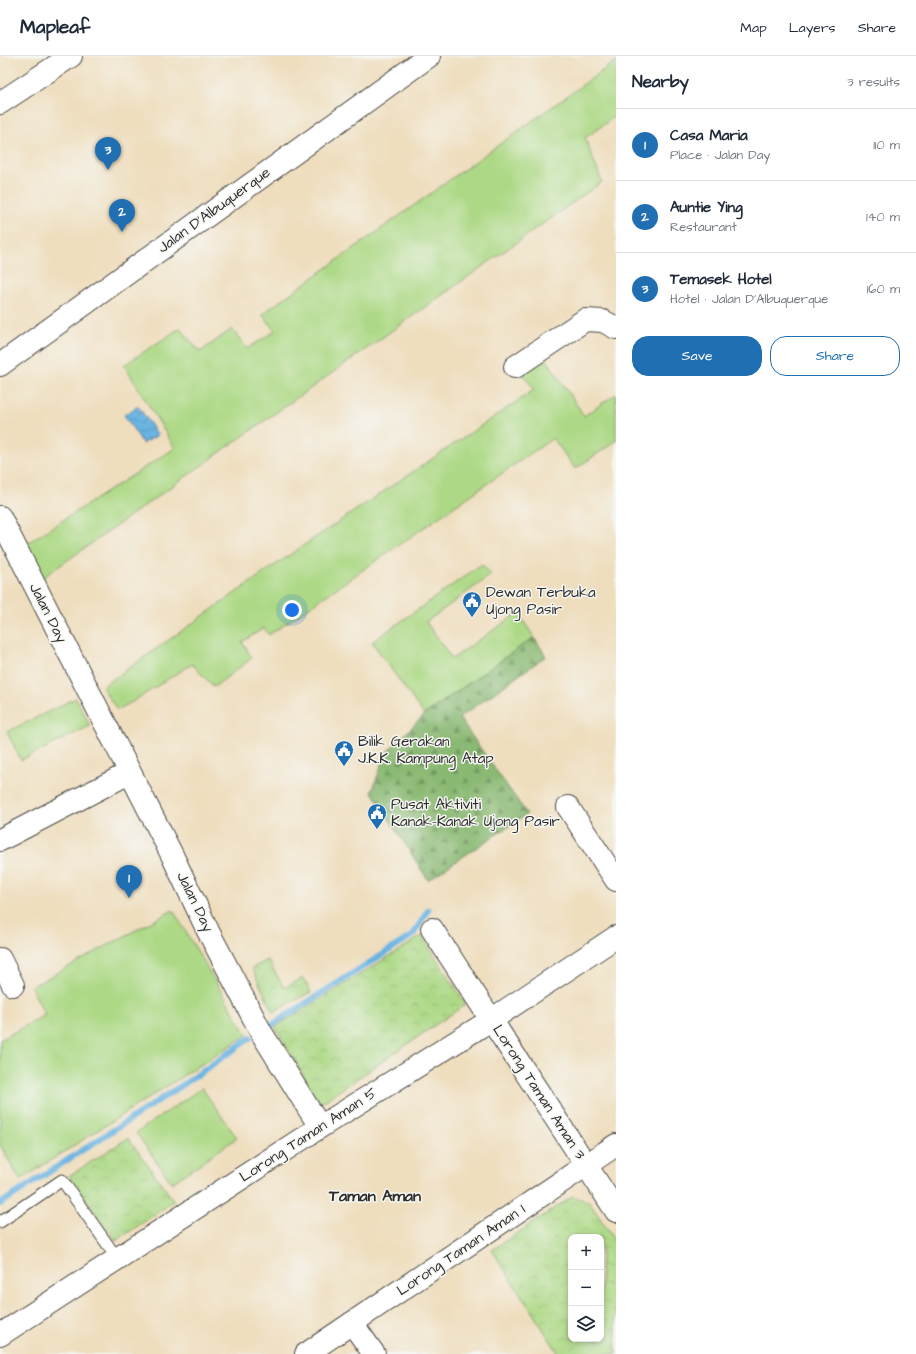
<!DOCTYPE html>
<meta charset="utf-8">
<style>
body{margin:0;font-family:"Architects Daughter",sans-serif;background:#f2f2f3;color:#1f2937}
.controls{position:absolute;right:12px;bottom:12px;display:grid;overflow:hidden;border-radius:8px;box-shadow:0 2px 6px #0003}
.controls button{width:36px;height:36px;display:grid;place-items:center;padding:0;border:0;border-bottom:1px solid #e0e1e3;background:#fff;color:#1f2937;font:20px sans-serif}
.you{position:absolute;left:292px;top:554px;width:14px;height:14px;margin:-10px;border:3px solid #fff;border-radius:50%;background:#1a73e8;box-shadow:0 0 0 6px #1a73e833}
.badge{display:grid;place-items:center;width:26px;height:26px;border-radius:50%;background:#1f6fb2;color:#fff;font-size:13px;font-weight:700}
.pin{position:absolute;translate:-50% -33px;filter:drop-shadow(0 1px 2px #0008)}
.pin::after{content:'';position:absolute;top:21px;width:14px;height:12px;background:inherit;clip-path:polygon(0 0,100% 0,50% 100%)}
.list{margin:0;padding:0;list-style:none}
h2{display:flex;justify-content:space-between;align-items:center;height:52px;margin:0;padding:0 16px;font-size:17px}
h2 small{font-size:13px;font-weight:400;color:#747a83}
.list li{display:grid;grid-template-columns:26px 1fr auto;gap:12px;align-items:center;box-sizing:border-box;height:72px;padding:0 16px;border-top:1px solid #e0e1e3}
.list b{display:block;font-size:15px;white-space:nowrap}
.list p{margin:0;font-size:13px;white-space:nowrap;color:#747a83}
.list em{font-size:13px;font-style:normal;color:#747a83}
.actions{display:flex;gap:8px;padding:12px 16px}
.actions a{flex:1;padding:9px 0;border:1px solid #1f6fb2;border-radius:16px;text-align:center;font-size:14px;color:#1f6fb2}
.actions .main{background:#1f6fb2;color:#fff}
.icon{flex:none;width:22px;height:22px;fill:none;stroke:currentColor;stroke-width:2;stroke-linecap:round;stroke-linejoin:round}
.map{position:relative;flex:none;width:616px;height:1298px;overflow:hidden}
header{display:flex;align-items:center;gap:24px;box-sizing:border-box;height:56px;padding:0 20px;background:#fff;border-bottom:1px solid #e0e1e3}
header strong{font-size:19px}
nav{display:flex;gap:22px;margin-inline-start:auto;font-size:14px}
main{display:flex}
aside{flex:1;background:#fff}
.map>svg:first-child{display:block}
.grass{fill:#add986;stroke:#6c8258}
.forest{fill:url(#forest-firs);stroke:#5a724f}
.park{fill:url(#park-crowns);stroke:#6c8258;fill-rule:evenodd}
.water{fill:url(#water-waves);stroke:#4a7086}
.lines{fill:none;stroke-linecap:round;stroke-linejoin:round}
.stream{stroke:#69b4e2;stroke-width:6}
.lane-casing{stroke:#484641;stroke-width:13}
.street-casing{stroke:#484641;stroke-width:24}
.lane{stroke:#fff;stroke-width:11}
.street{stroke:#fff;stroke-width:22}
.labels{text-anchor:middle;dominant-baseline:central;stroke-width:3;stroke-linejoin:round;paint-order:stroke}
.street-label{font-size:15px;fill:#2b2b2b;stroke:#f6f6f2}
.poi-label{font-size:15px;fill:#2b2b2b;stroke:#f6f6f2;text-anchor:start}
.neighbourhood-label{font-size:16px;font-weight:bold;fill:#2b2b2b;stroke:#f6f6f2}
</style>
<header>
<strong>Mapleaf</strong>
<nav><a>Map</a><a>Layers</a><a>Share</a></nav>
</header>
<main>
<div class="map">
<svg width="616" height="1298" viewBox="0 0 616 1298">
<defs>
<pattern id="forest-firs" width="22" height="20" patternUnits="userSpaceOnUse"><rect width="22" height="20" fill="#8ab973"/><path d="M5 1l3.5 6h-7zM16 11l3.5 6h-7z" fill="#71975f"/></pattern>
<pattern id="park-crowns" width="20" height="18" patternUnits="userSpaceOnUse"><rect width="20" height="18" fill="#add986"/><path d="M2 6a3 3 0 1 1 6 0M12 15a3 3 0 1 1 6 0" fill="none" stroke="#95ba74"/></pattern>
<pattern id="water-waves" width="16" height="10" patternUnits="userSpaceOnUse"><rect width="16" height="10" fill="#69b4e2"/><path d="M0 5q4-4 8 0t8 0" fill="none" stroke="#5793b7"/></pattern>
</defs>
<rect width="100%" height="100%" fill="#f6f6f2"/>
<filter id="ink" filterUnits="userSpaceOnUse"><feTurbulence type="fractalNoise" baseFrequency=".025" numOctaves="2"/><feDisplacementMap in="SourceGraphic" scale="8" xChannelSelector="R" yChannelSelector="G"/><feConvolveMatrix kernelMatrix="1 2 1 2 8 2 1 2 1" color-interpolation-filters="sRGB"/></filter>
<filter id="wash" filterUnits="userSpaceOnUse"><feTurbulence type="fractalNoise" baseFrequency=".012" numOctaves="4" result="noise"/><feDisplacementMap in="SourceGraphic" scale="16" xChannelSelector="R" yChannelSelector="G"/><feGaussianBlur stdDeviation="0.9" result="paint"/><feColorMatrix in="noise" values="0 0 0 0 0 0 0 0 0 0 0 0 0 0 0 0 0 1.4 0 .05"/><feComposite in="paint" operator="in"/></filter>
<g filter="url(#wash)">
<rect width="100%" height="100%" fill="#efdebe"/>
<!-- grass -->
<g class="grass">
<path d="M616 5V60L585 82 602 126 41 523 23 490 175 392 124 309 180 272 200 296 232 273 247 293 275 275 262 258Z"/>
<path d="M545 301 584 360 616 338V385L575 413 553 382 269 579 264 572 242 586 252 602 214 631 192 608 132 646 117 654 102 631 288 500 534 334 522 316Z"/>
<path d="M482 508 491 519 426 566 452 603 518 557 534 581 424 659 372 586Z"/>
<path d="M76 642 90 670 21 704 7 676Z"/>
<path d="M173 854 247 979 20 1124 0 1089V984L45 959 31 931Z"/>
<path d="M202 1032 237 1082 172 1127 136 1077Z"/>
</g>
<!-- forest -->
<path class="forest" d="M534 581 546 600 459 662 527 758 428 824 372 736 385 698 424 659Z"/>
<!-- park -->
<g class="park">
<path d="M422 880 466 948 320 1048 275 971Z"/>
<path d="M268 904 284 932 303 922 311 936 273 956 252 912Z"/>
<path d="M128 1082 174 1145 116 1185 69 1120Z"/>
<path d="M573 1140 589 1146 616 1186V1298H559L492 1194ZM571 1181H601V1283H571Z"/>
</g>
<!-- water -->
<path class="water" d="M138 350 158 379 143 388 124 359Z"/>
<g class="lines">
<!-- stream -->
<g class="stream">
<path d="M267 972 413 879 428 854"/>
<path d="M0 1148 193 1022 250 982"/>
</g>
</g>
</g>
<g filter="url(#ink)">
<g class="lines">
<!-- lane casing -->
<g class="lane-casing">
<path id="lane" d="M0 1166 62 1124 117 1202"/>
</g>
<!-- street casing -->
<g class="street-casing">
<g id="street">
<path d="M0 47 71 0"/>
<path d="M0 309 429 0"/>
<path d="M515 311 585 264 603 265 616 272"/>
<path d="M0 461 172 799 208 875 261 976 320 1071"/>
<path d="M568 751 616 824"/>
<path d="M0 784 129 717"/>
<path d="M432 873 616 1155"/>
<path d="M0 903 13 929"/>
<path d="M352 1267 374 1298"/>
<path d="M0 1279 320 1071 491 964 616 881"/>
<path d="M306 1298 616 1089"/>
</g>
</g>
<!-- lane -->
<use href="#lane" class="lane"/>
<!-- street -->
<use href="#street" class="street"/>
</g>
</g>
<!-- icons -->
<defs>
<g id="civic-pin" transform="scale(1)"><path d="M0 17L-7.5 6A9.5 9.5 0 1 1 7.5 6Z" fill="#1f6fb2" stroke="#f6f6f2"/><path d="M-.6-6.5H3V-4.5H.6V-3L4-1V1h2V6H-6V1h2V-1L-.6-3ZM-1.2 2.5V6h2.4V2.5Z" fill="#fff"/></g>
</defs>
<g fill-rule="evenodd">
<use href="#civic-pin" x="472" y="545"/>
<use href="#civic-pin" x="344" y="694"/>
<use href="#civic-pin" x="377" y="757"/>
</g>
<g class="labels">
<!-- street labels -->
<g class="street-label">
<text transform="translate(214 154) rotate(-36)">Jalan D'Albuquerque</text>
<text transform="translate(48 557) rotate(63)">Jalan Day</text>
<text transform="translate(195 846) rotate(64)">Jalan Day</text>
<text transform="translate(539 1036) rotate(57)">Lorong Taman Aman 3</text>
<text transform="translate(308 1079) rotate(-33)">Lorong Taman Aman 5</text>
<text transform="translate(461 1194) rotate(-34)">Lorong Taman Aman 1</text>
</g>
<!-- poi labels -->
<g class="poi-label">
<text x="486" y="536">Dewan Terbuka<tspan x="486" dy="17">Ujong Pasir</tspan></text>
<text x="358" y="685">Bilik Gerakan<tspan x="358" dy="17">J.K.K. Kampung Atap</tspan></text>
<text x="391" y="748">Pusat Aktiviti<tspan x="391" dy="17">Kanak-Kanak Ujong Pasir</tspan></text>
</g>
<!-- neighbourhood labels -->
<g class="neighbourhood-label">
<text x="375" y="1140">Taman Aman</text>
</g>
</g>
</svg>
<div class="controls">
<button>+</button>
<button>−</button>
<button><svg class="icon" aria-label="layers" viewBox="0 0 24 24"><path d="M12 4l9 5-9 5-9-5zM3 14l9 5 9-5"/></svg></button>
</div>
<div class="you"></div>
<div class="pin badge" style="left:129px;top:842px">1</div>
<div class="pin badge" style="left:122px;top:176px">2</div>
<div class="pin badge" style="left:108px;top:114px">3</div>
</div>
<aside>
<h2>Nearby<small>3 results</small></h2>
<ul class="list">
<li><span class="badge">1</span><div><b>Casa Maria</b><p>Place · Jalan Day</p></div><em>110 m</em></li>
<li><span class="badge">2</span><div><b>Auntie Ying</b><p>Restaurant</p></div><em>140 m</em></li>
<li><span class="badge">3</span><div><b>Temasek Hotel</b><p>Hotel · Jalan D'Albuquerque</p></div><em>160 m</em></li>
</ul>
<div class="actions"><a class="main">Save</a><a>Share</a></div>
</aside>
</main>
